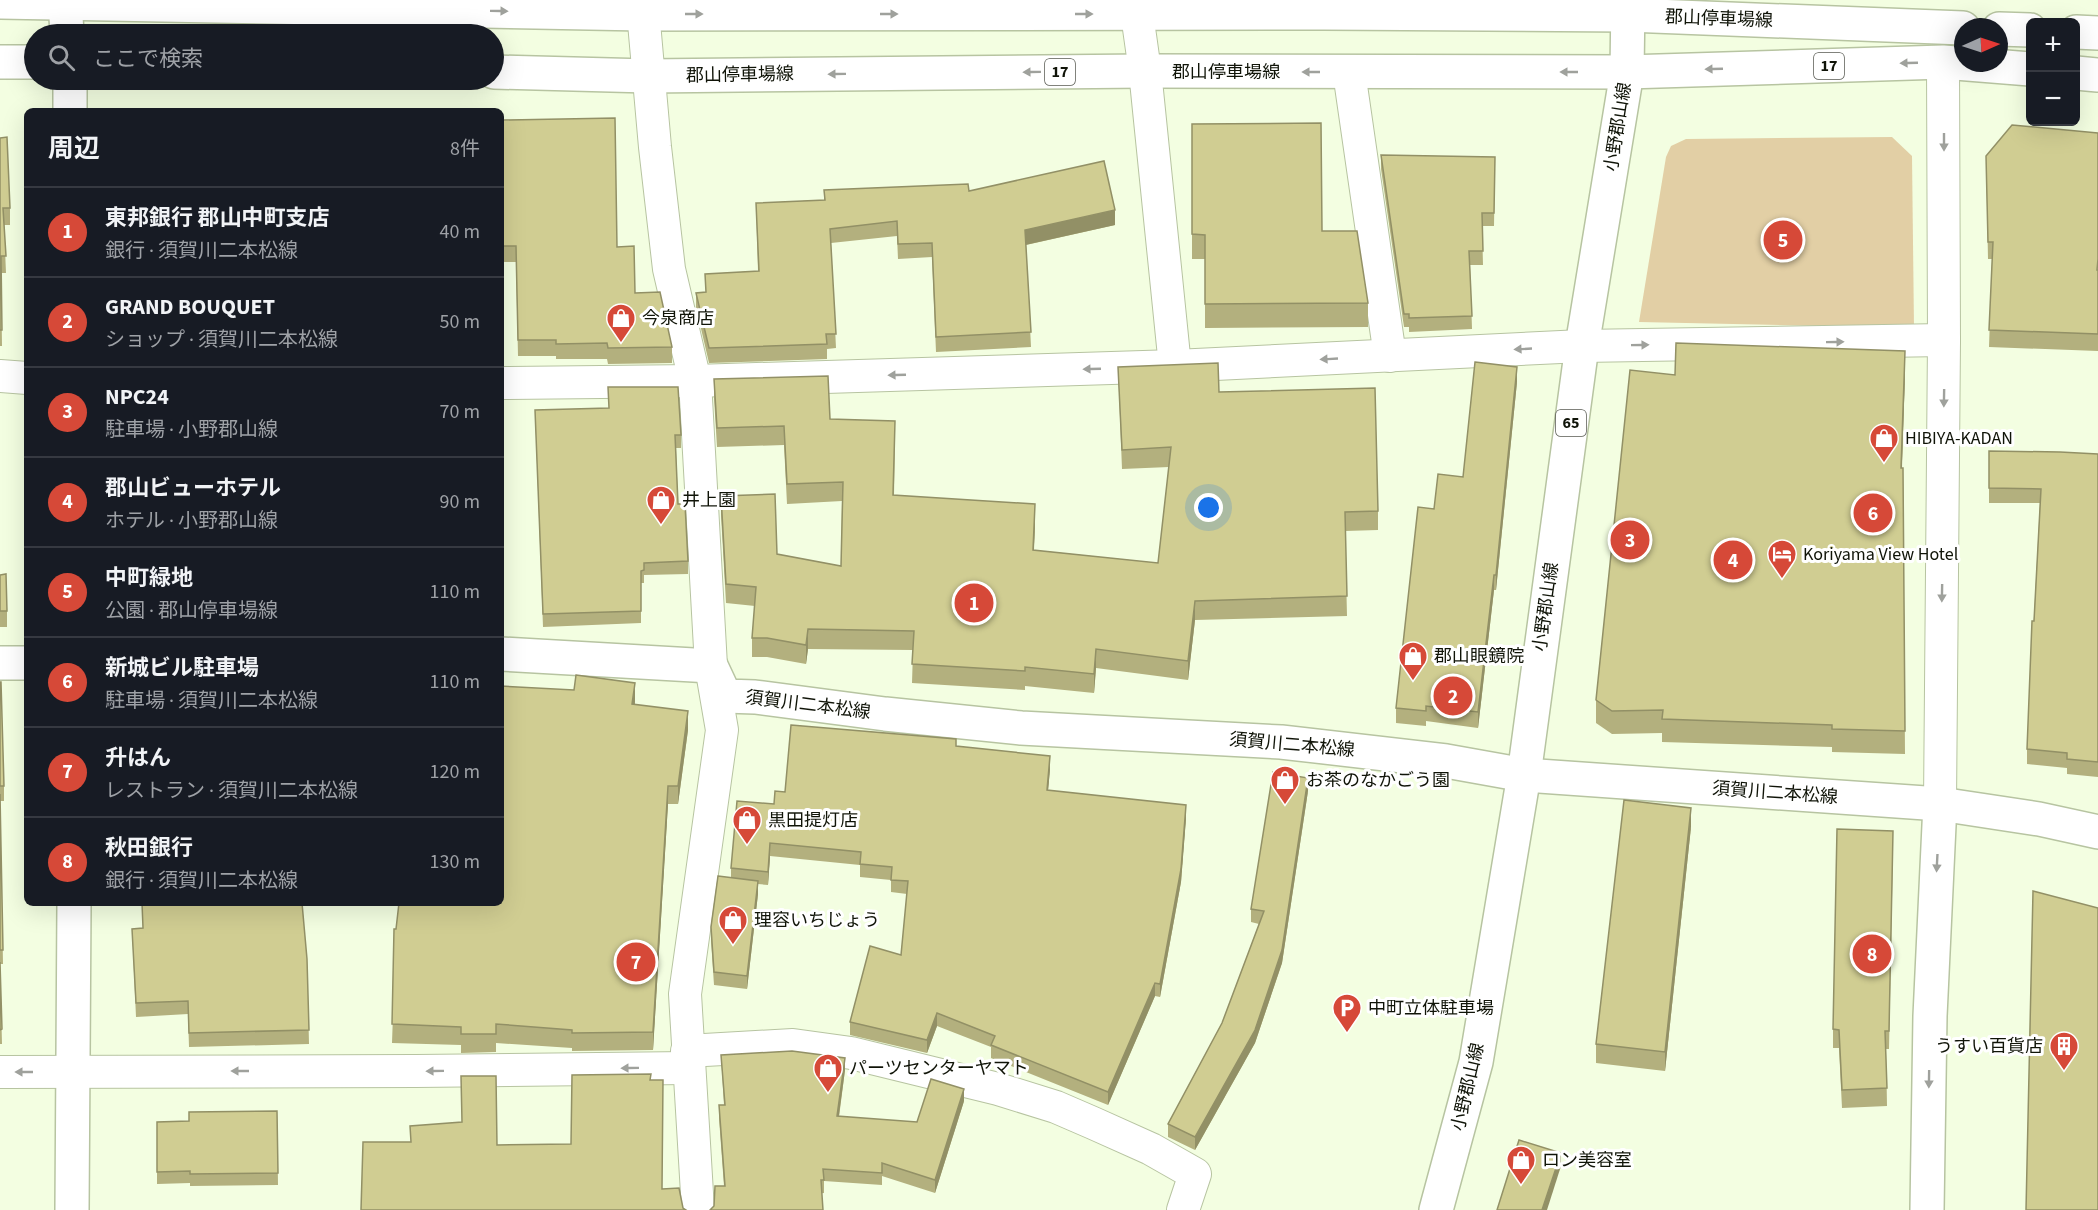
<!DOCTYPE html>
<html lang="ja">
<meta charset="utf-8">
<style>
body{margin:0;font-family:"Source Sans 3","Noto Sans JP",sans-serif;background:#20242c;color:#f1f3f6}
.controls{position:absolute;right:18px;top:18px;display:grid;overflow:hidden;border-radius:9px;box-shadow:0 6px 24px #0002}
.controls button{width:54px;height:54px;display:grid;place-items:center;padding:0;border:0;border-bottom:2px solid #363941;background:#171b24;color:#f1f3f6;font:30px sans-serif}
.compass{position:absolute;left:1954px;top:18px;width:54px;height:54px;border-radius:50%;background:#171b24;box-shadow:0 6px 24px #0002;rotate:87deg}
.you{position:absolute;left:1209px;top:508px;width:21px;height:21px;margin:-15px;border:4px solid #fff;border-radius:50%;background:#1a73e8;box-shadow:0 0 0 9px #1a73e833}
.badge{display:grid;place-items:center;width:39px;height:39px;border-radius:50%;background:#d64938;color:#fff;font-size:20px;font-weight:700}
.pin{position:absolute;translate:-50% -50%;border:3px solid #fff;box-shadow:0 2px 6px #0006}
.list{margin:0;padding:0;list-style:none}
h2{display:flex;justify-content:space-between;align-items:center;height:78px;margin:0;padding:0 24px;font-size:26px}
h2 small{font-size:20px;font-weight:400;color:#9ea1a6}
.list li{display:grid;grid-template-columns:39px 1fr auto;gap:18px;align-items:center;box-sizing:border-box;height:90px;padding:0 24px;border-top:2px solid #363941}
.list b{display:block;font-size:22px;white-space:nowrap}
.list p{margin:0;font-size:20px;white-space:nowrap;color:#9ea1a6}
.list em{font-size:20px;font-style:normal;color:#9ea1a6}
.icon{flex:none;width:33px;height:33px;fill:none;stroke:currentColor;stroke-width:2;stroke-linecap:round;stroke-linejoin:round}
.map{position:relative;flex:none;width:2098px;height:1210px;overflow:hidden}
.search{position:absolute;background:#171b24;box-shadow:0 6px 24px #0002;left:24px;top:24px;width:480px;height:66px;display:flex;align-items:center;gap:15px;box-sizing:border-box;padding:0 21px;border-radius:33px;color:#9ea1a6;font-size:22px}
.panel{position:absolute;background:#171b24;box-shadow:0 6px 24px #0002;left:24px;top:108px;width:480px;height:798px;border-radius:9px}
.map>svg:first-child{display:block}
.green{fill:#e2cfa5}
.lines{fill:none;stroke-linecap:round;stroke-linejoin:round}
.minor-casing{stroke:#b7c4a1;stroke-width:34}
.tertiary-casing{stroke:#b7c4a1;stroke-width:36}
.secondary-casing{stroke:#b7c4a1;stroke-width:36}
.primary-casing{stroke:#b7c4a1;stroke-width:36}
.minor{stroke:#fff;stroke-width:32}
.tertiary{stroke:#fff;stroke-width:33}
.secondary{stroke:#fff;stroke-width:33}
.primary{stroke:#fff;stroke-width:33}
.wall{fill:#b3b07e}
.shaded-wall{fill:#929066}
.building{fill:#d0cd92;stroke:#929066;stroke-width:1.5}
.oneway{fill:#9fa19c}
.labels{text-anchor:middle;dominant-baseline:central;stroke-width:6;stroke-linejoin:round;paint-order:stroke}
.shield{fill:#fff;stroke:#585a52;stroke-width:1.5}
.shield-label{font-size:16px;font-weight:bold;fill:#101408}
.street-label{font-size:18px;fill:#101408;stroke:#fff}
.poi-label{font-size:18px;fill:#101408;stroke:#fff;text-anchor:start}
</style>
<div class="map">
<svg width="2098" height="1210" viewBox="0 0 2098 1210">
<rect width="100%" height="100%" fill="#f3fee1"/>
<!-- green -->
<path class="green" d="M1892 137 1912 156 1914 328 1639 322 1666 157 1671 146 1686 139Z"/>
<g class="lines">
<!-- minor casing -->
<g class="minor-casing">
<g id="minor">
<path d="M642 0 655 147 669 269 695 381 711 666 722 730 685 994 698 1210"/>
<path d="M1135 0 1145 71 1175 366"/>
<path d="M1349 72 1390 356"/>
<path d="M0 376 27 378"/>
<path d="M501 383 695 381 1175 366 1582 346 1944 340"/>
<path d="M1940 804 1944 340 1943 62"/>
<path d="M687 1051 793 1045 851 1053 998 1089 1056 1107 1093 1123 1151 1149 1195 1174 1183 1210"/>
<path d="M0 1072 416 1071 688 1068"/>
</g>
</g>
<!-- tertiary casing -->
<g class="tertiary-casing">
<g id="tertiary">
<path d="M65 0 67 34"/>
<path d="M70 80V111"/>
<path d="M72 1210 74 903"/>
<path d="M1927 1210 1930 1016 1940 804"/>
</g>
</g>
<!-- secondary casing -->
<g class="secondary-casing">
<g id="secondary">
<path d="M501 654 711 666 725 696 755 697 885 714 1021 728 1281 742 1446 761 1524 775 1940 804 2039 819 2098 832"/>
<path d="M0 663H27"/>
</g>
</g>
<!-- primary casing -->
<g class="primary-casing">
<g id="primary">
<path d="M0 2 643 14 1324 13 1628 15 1963 28"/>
<path d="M1999 29 2030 30"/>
<path d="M2076 32 2098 33"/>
<path d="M0 62H34"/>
<path d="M494 72 648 76 1145 71 1627 72 1943 62 2030 69"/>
<path d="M2076 73 2098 75"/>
<path d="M1436 1210 1476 1062 1524 775 1582 346 1627 72 1628 0"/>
</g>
</g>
<!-- minor -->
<use href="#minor" class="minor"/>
<!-- tertiary -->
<use href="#tertiary" class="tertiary"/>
<!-- secondary -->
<use href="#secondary" class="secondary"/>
<!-- primary -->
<use href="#primary" class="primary"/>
</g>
<!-- wall -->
<g class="wall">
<path d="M501 120 617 247 635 293 672 347V363L608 364 607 359H556V356H518L516 262H501Z"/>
<path d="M1192 124 1322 231 1368 303V327L1205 328V259H1192Z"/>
<path d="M2098 133V351L1989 347 1992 259H1988L1986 156Z"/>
<path d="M0 138 10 208V225H4L6 273H1L2 346H0Z"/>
<path d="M1381 155 1495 157 1494 226H1482L1483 265H1470L1472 329 1409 332V327H1404L1381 169Z"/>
<path d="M824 190 969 191 1115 225 1026 245 1031 347 936 352 932 257 898 259 897 236 831 243 836 348 827 349V359L709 363 696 307V293L706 292 705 274 758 271 756 203 824 200Z"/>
<path d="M1118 367 1219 392 1378 511V530L1345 531 1347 616 1195 620 1188 680 1096 668 1094 693 1025 686V690L912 683 913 650 808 649 806 664 767 657H752V638L755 606 726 603 721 515V496L777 554 841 566 842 501 787 504 784 445 717 447 714 398V379L895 441 894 495 1035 523 1034 550 1158 563 1169 467 1122 469Z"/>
<path d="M1905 374 1902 468H1903L1905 754 1832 752V747L1662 742V733L1612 734 1596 723V700L1675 375Z"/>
<path d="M1517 382 1496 590H1494L1478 728 1426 721V726L1396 723V708L1434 509 1463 477Z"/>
<path d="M535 410 681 435V448H676L678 504 688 561V574L644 575V583H641V623L543 627Z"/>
<path d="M1989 451 2098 454V777L2067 774V768L2027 764V749L2040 503H1989Z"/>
<path d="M0 575 7 611V627H0Z"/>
<path d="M0 682 4 786V801H0L3 964H0L2 1044H0Z"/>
<path d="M635 702V704L688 730 678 804H668L653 1050 572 1051V1048L496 1043V1052L461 1053V1045L392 1043 396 929Z"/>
<path d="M956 746 1050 769 1048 790 1186 818 1181 882 1160 997 1155 996 1108 1105 991 1058V1047L937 1026 927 1053 850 1035V1022L901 955 907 894 891 892V880L860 877V865L770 856 768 885 758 884V894L747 989 714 985 711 940V927L731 878V868L774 804 785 792Z"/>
<path d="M1308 791 1282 963 1255 1043 1195 1150 1168 1137V1124L1222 1023 1259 924 1251 922V909Z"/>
<path d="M1691 827 1665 1071 1596 1063V1044Z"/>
<path d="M1893 849 1889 1049H1886L1887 1106 1842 1108 1839 1048H1833V1029Z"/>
<path d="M132 929 307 959 309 1044 189 1047 188 1014 136 1017Z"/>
<path d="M721 1055 845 1070 839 1117 917 1122 964 1101 935 1193 882 1176V1185L824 1181V1193L714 1206 724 1186 719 1118V1105H724Z"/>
<path d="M277 1111 278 1185 190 1186V1183L157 1184V1122L189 1121Z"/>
</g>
<!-- shaded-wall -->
<g class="shaded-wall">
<path d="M1115 210V225L1025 245V230Z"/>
<path d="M1905 351V374L1901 491V468Z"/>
<path d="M1517 367V382L1496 590V575Z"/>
<path d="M1035 504V523L1033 569V550Z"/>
<path d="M1494 575V590L1478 728V712Z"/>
<path d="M1195 601V620L1188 680V661Z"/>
<path d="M808 629V649L806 664V645Z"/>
<path d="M1096 649V668L1094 693V674Z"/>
<path d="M635 683V702L632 722V704Z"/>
<path d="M688 711V730L678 804V786Z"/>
<path d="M1050 756V769L1047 803V790Z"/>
<path d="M1308 778V791L1282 963 1255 1043 1195 1150V1137Z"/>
<path d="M668 786V804L653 1050V1032Z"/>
<path d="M1186 805V818L1181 882 1160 997V984Z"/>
<path d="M1691 808V827L1665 1071V1052Z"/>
<path d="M770 843V856L768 885V872Z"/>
<path d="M758 881V894L747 989V976Z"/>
<path d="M1155 983V996L1108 1105V1092Z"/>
<path d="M937 1013V1026L927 1053V1040Z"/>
<path d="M845 1058V1070L837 1129V1116Z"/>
<path d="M964 1089V1101L935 1193V1180Z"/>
<path d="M1561 1153V1166L1547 1210H1542Z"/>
</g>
<!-- building -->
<g class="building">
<path d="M615 118 617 247 634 246 635 293 660 292 672 347 608 348 607 343 556 344V340H518L516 246H501V120Z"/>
<path d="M1321 123 1322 231H1357L1368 303 1205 304V235L1192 234V124Z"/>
<path d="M2012 125 2098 133V259L2097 270H2098V334L1989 330 1993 242H1988L1986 156Z"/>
<path d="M7 137 10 208H3L6 256H1L2 330H0V138Z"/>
<path d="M1381 155 1495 157 1494 213H1482L1483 251H1469L1472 316 1409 318V314H1404Z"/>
<path d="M1104 161 1115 210 1025 230 1031 332 936 337 932 243 898 244 897 221 830 229 836 334H826L827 344 709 348 696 293 706 292 705 274 759 271 756 203 825 200 824 190 968 184 969 191Z"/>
<path d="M1676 343 1905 351 1901 468H1903L1905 731 1832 729V725L1662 719 1663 710 1612 711 1596 700 1630 370 1675 375Z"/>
<path d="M1475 362 1517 367 1496 575H1494L1478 712 1426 706V711L1396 708 1418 507 1434 509 1438 474 1463 477Z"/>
<path d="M1218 363 1219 392 1375 388 1378 511 1345 512 1347 596 1195 601 1188 661 1096 649 1094 674 1025 667V671L912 664 914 631 808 629 806 645 767 638H752L756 587 726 584 721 496 775 494 777 554 841 566 843 482 787 484 784 426 717 428 714 379 828 376 830 419 895 421 893 495 1035 504 1033 550 1158 563 1171 447 1122 450 1118 367Z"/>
<path d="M608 387H678L681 435H675L678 504H685L688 561 644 563V570L641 571V611L543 614 535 410 609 408Z"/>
<path d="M1989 451 2060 452 2098 454V762L2067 759V753L2027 749 2032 621H2034L2041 489 1989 488Z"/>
<path d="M6 574 7 611H0V575Z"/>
<path d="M576 675 635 683 632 704 688 711 678 786H668L653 1032 572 1033V1030L496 1024V1034H461V1027L392 1024 394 929H396L399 903H501V686L574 690Z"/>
<path d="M0 682H1L4 786H0Z"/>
<path d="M791 725 956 739V746L1050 756 1047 790 1186 805 1181 869 1160 984 1155 983 1108 1092 991 1045 995 1036 937 1013 927 1040 850 1022 870 946 901 955 908 881 891 880 892 867 860 864 861 852 770 843 768 872 731 868 737 801 774 804 775 791 785 792Z"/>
<path d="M1273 772 1308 778 1282 950 1255 1030 1195 1137 1168 1124 1222 1023 1264 911 1251 909Z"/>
<path d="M0 794 3 950H0Z"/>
<path d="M1624 800 1691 808 1665 1052 1596 1044Z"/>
<path d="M1837 829 1893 831 1889 1031H1885L1887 1088 1842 1090 1839 1030 1833 1029Z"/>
<path d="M718 876 758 881 747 976 714 972 711 927Z"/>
<path d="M2033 891 2098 908V1210H2026Z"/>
<path d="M142 903H302L307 959 309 1030 189 1033 188 1001 136 1003 132 929 143 928Z"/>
<path d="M0 962 2 1029 0 1030Z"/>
<path d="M792 1051 845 1058 837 1116 917 1122 931 1079 964 1089 935 1180 882 1163V1173L823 1169 824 1180H821L823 1210H710L714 1206 715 1186H725L719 1105H725L721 1055Z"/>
<path d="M651 1074 650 1080H663L662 1189 679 1188 683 1208 686 1210H361L363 1142H411L410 1126 462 1122 461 1076H496L497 1145 571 1144 572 1075Z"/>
<path d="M277 1111 278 1173 190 1174V1171L157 1172V1122L189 1121V1112Z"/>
<path d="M1519 1140 1561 1153 1542 1210H1497Z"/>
</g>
<!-- one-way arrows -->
<defs><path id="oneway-solid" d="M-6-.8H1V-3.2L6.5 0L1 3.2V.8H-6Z" transform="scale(1.5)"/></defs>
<g class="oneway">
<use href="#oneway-solid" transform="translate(499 11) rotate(1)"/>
<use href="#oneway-solid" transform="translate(694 14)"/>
<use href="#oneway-solid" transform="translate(889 14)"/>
<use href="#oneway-solid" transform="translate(1084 14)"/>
<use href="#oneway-solid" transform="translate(1909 63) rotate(178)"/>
<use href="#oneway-solid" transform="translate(1714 69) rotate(178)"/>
<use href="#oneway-solid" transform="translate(1032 72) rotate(179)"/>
<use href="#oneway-solid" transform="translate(1311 72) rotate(-180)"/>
<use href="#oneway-solid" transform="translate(1569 72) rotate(-180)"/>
<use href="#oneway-solid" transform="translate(837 74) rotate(179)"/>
<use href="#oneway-solid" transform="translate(1944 142) rotate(90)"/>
<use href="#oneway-solid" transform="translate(1835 342) rotate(-1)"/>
<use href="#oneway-solid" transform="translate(1640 345) rotate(-1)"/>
<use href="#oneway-solid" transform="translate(1523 349) rotate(177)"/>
<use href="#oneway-solid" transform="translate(1329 359) rotate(177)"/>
<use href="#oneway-solid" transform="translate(1092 369) rotate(178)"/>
<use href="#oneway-solid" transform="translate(897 375) rotate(178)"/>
<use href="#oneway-solid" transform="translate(1944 398) rotate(91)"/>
<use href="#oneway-solid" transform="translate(1942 593) rotate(91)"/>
<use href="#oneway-solid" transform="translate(1937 863) rotate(93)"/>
<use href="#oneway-solid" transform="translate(630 1068) rotate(179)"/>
<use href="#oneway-solid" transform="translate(240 1071) rotate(180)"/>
<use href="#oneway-solid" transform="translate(435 1071) rotate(179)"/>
<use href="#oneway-solid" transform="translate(24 1072) rotate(180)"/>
<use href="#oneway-solid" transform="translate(1929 1079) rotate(91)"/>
</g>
<!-- icons -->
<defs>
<g id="shop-pin" transform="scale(1.5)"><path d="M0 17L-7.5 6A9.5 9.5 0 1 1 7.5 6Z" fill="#d64938" stroke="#fff"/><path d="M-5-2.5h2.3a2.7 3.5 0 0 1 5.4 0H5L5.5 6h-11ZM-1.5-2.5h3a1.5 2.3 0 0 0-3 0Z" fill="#fff"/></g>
<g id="hotel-pin" transform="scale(1.5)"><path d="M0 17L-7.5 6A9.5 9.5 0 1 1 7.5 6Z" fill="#d64938" stroke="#fff"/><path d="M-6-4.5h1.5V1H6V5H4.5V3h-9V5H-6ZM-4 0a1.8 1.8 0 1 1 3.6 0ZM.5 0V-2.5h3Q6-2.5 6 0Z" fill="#fff"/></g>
<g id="parking-pin" transform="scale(1.5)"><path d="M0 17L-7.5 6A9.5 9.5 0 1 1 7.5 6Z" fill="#d64938" stroke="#fff"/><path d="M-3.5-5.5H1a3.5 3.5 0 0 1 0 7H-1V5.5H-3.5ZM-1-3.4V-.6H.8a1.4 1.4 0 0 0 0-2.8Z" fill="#fff"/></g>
<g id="building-pin" transform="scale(1.5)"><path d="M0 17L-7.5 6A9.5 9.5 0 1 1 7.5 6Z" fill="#d64938" stroke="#fff"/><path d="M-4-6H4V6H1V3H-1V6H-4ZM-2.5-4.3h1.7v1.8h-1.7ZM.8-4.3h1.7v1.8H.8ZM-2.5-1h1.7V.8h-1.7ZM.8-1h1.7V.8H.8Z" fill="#fff"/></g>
</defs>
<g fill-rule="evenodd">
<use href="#shop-pin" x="621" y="318"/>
<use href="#shop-pin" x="1884" y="438"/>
<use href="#shop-pin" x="661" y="500"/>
<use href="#hotel-pin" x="1782" y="554"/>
<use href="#shop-pin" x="1413" y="656"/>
<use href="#shop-pin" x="1285" y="780"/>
<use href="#shop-pin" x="747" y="820"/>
<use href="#shop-pin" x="733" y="920"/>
<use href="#parking-pin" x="1347" y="1008"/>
<use href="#building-pin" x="2064" y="1046"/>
<use href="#shop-pin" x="828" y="1068"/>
<use href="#shop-pin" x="1521" y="1160"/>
</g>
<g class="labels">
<!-- shield labels -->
<g class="shield">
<rect x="1814" y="53" width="30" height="26" rx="4.5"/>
<rect x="1045" y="59" width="30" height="26" rx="4.5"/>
<rect x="1556" y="410" width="30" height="26" rx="4.5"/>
</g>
<g class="shield-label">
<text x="1829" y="66">17</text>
<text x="1060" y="72">17</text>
<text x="1571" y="423">65</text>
</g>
<!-- street labels -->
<g class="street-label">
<text transform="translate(1719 19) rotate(2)">郡山停車場線</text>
<text x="1226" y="72">郡山停車場線</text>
<text transform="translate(740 75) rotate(-1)">郡山停車場線</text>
<text transform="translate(1618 127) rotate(-81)">小野郡山線</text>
<text transform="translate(1546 607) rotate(-82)">小野郡山線</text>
<text transform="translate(808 705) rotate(7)">須賀川二本松線</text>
<text transform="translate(1292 745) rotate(5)">須賀川二本松線</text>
<text transform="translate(1775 793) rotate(4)">須賀川二本松線</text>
<text transform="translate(1468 1087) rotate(-77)">小野郡山線</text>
</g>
<!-- poi labels -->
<g class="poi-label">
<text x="642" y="318">今泉商店</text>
<text x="1905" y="438">HIBIYA-KADAN</text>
<text x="682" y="500">井上園</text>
<text x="1803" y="554">Koriyama View Hotel</text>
<text x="1434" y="656">郡山眼鏡院</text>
<text x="1306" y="780">お茶のなかごう園</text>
<text x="768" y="820">黒田提灯店</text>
<text x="754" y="920">理容いちじょう</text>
<text x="1368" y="1008">中町立体駐車場</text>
<text x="2043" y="1046" text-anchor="end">うすい百貨店</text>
<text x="849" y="1068">パーツセンターヤマト</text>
<text x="1542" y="1160">ロン美容室</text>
</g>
</g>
</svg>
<div class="controls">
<button>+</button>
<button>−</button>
</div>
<svg class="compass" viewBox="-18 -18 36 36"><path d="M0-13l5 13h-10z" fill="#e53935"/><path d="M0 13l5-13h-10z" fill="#9ea1a6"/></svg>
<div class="you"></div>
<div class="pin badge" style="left:974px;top:603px">1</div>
<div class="pin badge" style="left:1453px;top:696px">2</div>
<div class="pin badge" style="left:1630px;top:540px">3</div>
<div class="pin badge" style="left:1733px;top:560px">4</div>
<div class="pin badge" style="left:1783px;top:240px">5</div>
<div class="pin badge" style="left:1873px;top:513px">6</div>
<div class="pin badge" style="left:636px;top:962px">7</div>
<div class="pin badge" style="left:1872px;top:954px">8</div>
<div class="search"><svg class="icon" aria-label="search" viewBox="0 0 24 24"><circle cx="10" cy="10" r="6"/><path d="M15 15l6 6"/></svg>ここで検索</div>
<section class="panel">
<h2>周辺<small>8件</small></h2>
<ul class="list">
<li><span class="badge">1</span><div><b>東邦銀行 郡山中町支店</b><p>銀行 · 須賀川二本松線</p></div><em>40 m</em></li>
<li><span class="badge">2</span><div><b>GRAND BOUQUET</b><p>ショップ · 須賀川二本松線</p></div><em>50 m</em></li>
<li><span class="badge">3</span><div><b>NPC24</b><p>駐車場 · 小野郡山線</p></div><em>70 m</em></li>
<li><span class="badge">4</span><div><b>郡山ビューホテル</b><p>ホテル · 小野郡山線</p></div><em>90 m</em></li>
<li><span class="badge">5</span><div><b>中町緑地</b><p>公園 · 郡山停車場線</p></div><em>110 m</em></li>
<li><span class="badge">6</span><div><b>新城ビル駐車場</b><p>駐車場 · 須賀川二本松線</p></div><em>110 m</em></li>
<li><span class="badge">7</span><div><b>升はん</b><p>レストラン · 須賀川二本松線</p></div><em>120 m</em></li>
<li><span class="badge">8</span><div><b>秋田銀行</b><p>銀行 · 須賀川二本松線</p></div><em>130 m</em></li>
</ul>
</section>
</div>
